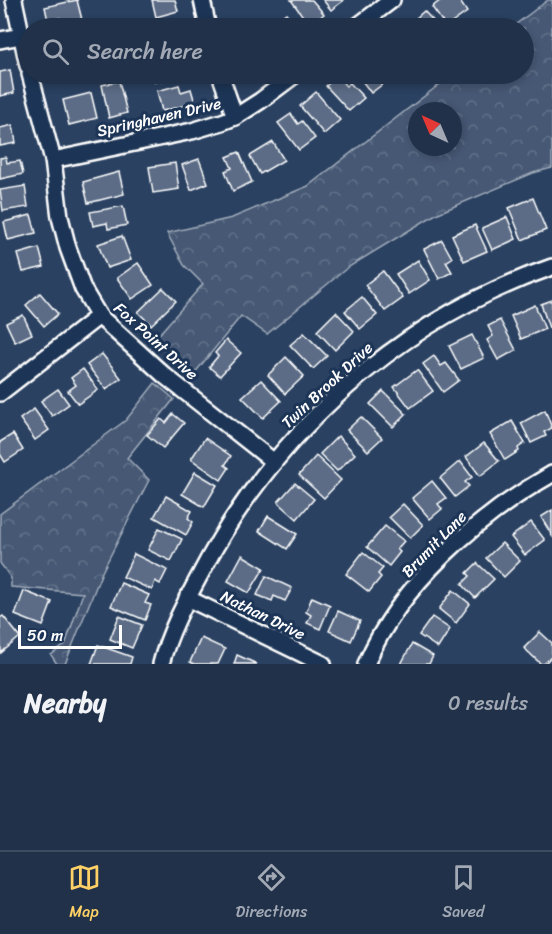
<!DOCTYPE html>
<style>
body{margin:0;font-family:Sriracha,sans-serif;background:#283950;color:#f1f3f6}
.compass{position:absolute;left:408px;top:102px;width:54px;height:54px;border-radius:50%;background:#203149;box-shadow:0 3px 9px #0003;rotate:316deg}
.scale{position:absolute;left:18px;bottom:15px;width:104px;box-sizing:border-box;padding-left:6px;border:3px solid #fff;border-top:0;font-size:16px;line-height:21px;white-space:nowrap;color:#fff;-webkit-text-stroke:4px #1d3557;paint-order:stroke}
.list{margin:0;padding:0;list-style:none}
h2{display:flex;justify-content:space-between;align-items:center;height:78px;margin:0;padding:0 24px;font-size:26px}
h2 small{font-size:20px;font-weight:400;color:#a2a9b4}
.icon{flex:none;width:33px;height:33px;fill:none;stroke:currentColor;stroke-width:2;stroke-linecap:round;stroke-linejoin:round}
.map{position:relative;flex:none;width:552px;height:664px;overflow:hidden}
.search{position:absolute;background:#203149;box-shadow:0 3px 9px #0003;left:18px;right:18px;top:18px;height:66px;display:flex;align-items:center;gap:15px;box-sizing:border-box;padding:0 21px;border-radius:33px;color:#a2a9b4;font-size:22px}
.sheet{height:186px;background:#203149}
nav{display:flex;justify-content:space-around;align-items:center;box-sizing:border-box;height:84px;border-top:2px solid #3d4c61;background:#203149;font-size:16px;color:#a2a9b4}
nav a{display:grid;justify-items:center;gap:3px}
nav .on{color:#ffd166}
.map>svg:first-child{display:block}
.forest{fill:url(#forest-crowns);stroke:#a2acba;stroke-width:1.5;fill-rule:evenodd}
.building{fill:#5b6c86;stroke:#fff;stroke-width:1.5}
.lines{fill:none;stroke-linecap:round;stroke-linejoin:round}
.street-casing{stroke:#fff;stroke-width:20}
.street{stroke:#1d3557;stroke-width:15}
.labels{text-anchor:middle;dominant-baseline:central;stroke-width:6;stroke-linejoin:round;paint-order:stroke}
.street-label{font-size:16px;fill:#fff;stroke:#1d3557}
</style>
<div class="map">
<svg width="552" height="664" viewBox="0 0 552 664">
<defs>
<pattern id="forest-crowns" width="20" height="18" patternUnits="userSpaceOnUse" patternTransform="scale(1.5)"><rect width="20" height="18" fill="#465975"/><path d="M2 6a3 3 0 1 1 6 0M12 15a3 3 0 1 1 6 0" fill="none" stroke="#62728a"/></pattern>
</defs>
<rect width="100%" height="100%" fill="#2a4161"/>
<filter id="ink" filterUnits="userSpaceOnUse"><feTurbulence type="fractalNoise" baseFrequency=".0167" numOctaves="2"/><feDisplacementMap in="SourceGraphic" scale="12" xChannelSelector="R" yChannelSelector="G"/><feConvolveMatrix kernelMatrix="1 2 1 2 8 2 1 2 1" color-interpolation-filters="sRGB"/></filter>
<g filter="url(#ink)">
<!-- forest -->
<g class="forest">
<path d="M548 0H552V168L533 173 436 214 347 268 267 334 241 316 194 374 153 341 203 284 184 265 167 233 232 218 308 186 453 74H524V28H511ZM417 111H453V147H417Z"/>
<path d="M155 383 174 399 127 458 149 480 102 572 65 664H57L51 655 65 645 83 593 11 587V578L0 563V514L126 420Z"/>
</g>
<!-- building -->
<g class="building">
<path d="M77 0 82 20 62 24 60 18 48 21 45 7Z"/>
<path d="M152 0H175L178 11 156 17Z"/>
<path d="M291 0H312L324 14 310 26Z"/>
<path d="M323 0H342L343 1 331 10Z"/>
<path d="M441 0H459L467 12 446 27 432 7Z"/>
<path d="M424 11 440 28H405Z"/>
<path d="M286 13 299 28H266Z"/>
<path d="M178 22 179 28H146V27Z"/>
<path d="M10 70 14 93 0 96V72Z"/>
<path d="M152 74H188V75L154 82Z"/>
<path d="M357 74H382L387 81 371 93Z"/>
<path d="M337 76 346 86 350 83 364 98 349 111 326 86Z"/>
<path d="M119 81 127 113 109 118 102 85Z"/>
<path d="M179 85 181 92 191 89 195 103 162 111 157 91Z"/>
<path d="M316 92 340 120 324 134 300 106Z"/>
<path d="M91 93 97 118 69 125 63 100Z"/>
<path d="M291 114 298 124 302 121 315 138 299 150 278 123Z"/>
<path d="M13 125 16 143 0 146V128Z"/>
<path d="M273 142 284 160 260 174 250 156Z"/>
<path d="M239 152 252 182 233 191 225 171 232 168 227 157Z"/>
<path d="M6 157 7 163 20 161 23 174 0 179V158Z"/>
<path d="M199 159 208 183 191 190 182 165Z"/>
<path d="M175 163 179 189 153 193 149 167Z"/>
<path d="M119 172 124 194 88 203 83 182Z"/>
<path d="M25 186 28 207 3 211 0 190Z"/>
<path d="M533 198 546 230 522 240 509 208Z"/>
<path d="M123 206 127 225 108 229 107 223 93 226 90 212Z"/>
<path d="M31 215 36 233 8 240 4 222Z"/>
<path d="M507 217 516 239 492 250 482 228Z"/>
<path d="M475 225 487 251 464 261 452 235Z"/>
<path d="M122 236 131 260 107 268 98 244Z"/>
<path d="M442 240 452 258 446 262 452 272 439 279 424 249Z"/>
<path d="M39 248 44 267 23 272 18 254Z"/>
<path d="M418 260 430 280 409 294 396 274Z"/>
<path d="M138 263 153 285 132 299 117 278Z"/>
<path d="M383 271 403 298 385 311 365 285Z"/>
<path d="M163 288 176 301 151 325 138 312Z"/>
<path d="M40 293 58 314 44 326 26 305Z"/>
<path d="M362 297 377 315 360 329 345 311Z"/>
<path d="M552 300V326L549 328 541 304Z"/>
<path d="M535 305 545 329 521 339 511 316Z"/>
<path d="M336 312 354 331 335 350 317 331Z"/>
<path d="M23 315 32 334 15 342 6 323Z"/>
<path d="M500 320 516 350 498 360 487 340 493 336 488 326Z"/>
<path d="M304 333 327 356 313 369 290 345Z"/>
<path d="M472 335 484 358 461 369 449 346Z"/>
<path d="M226 340 241 353 220 376 209 367 218 356 215 353Z"/>
<path d="M102 354 121 378 106 389 87 365Z"/>
<path d="M434 356 441 366 446 363 459 380 443 392 423 364Z"/>
<path d="M286 357 304 376 285 394 268 375Z"/>
<path d="M83 369 98 390 78 404 68 391 76 385 71 378Z"/>
<path d="M417 370 433 391 410 408 394 387Z"/>
<path d="M261 380 281 401 263 418 242 397Z"/>
<path d="M58 389 69 404 52 416 41 401Z"/>
<path d="M383 391 406 414 393 427 370 404Z"/>
<path d="M34 409 49 430 35 440 20 419Z"/>
<path d="M545 410 552 428 544 432 546 436 531 443 521 423Z"/>
<path d="M173 414 184 423 163 448 147 435 161 419 166 423Z"/>
<path d="M361 417 382 438 368 451 347 430Z"/>
<path d="M512 421 525 443 518 448 519 451 505 460 490 434Z"/>
<path d="M13 434 23 450 5 462 0 454V442Z"/>
<path d="M338 436 355 454 337 471 320 454Z"/>
<path d="M205 438 231 456 225 465 229 468 221 480 191 459Z"/>
<path d="M484 443 499 461 480 476 466 457Z"/>
<path d="M316 456 341 480 324 498 299 475Z"/>
<path d="M460 461 472 477 465 482 469 486 455 497 440 478Z"/>
<path d="M195 472 217 485 204 507 182 494Z"/>
<path d="M432 481 446 498 438 504 442 509 430 519 412 498Z"/>
<path d="M295 483 314 499 297 519 278 502Z"/>
<path d="M166 496 192 511 188 518 193 522 186 535 154 517Z"/>
<path d="M403 504 423 525 410 538 389 517Z"/>
<path d="M552 510V536L541 517Z"/>
<path d="M268 516 297 534 287 549 259 531Z"/>
<path d="M531 522 545 540 525 555 511 537Z"/>
<path d="M385 526 404 541 397 549 400 552 389 566 367 547Z"/>
<path d="M159 528 182 539 171 561 148 550Z"/>
<path d="M502 543 520 561 504 577 486 558Z"/>
<path d="M363 552 383 568 378 574 381 577 369 592 346 574Z"/>
<path d="M134 554 167 570 160 584 155 581 152 590 123 577Z"/>
<path d="M242 555 264 568 249 593 228 581Z"/>
<path d="M477 563 494 579 475 598 462 584 470 576 467 573Z"/>
<path d="M266 576 292 588 285 601 274 596 272 601 257 595Z"/>
<path d="M121 583 149 595 145 603 151 605 145 620 111 606Z"/>
<path d="M453 590 470 604 456 623 439 609Z"/>
<path d="M24 591 52 602 43 626 15 615Z"/>
<path d="M312 597 330 605 320 629 307 623 311 615 306 612Z"/>
<path d="M338 611 360 621 351 641 329 631Z"/>
<path d="M3 616 20 637 1 653 0 618Z"/>
<path d="M119 616 142 625 132 648 110 639Z"/>
<path d="M432 617 450 629 438 648 419 635Z"/>
<path d="M540 632 552 643V656L544 664H541L524 648Z"/>
<path d="M201 638 225 649 218 664H194L190 662Z"/>
<path d="M412 644 433 656 429 664H401Z"/>
<path d="M98 645 132 657 130 664H91Z"/>
<path d="M237 655 257 664H234Z"/>
</g>
<g class="lines">
<!-- street casing -->
<g class="street-casing">
<g id="street">
<path d="M14 0 28 66"/>
<path d="M202 0 208 28"/>
<path d="M355 28 392 0"/>
<path d="M0 40 21 36"/>
<path d="M30 74 53 160 60 217 68 248 83 289 99 316 165 376 274 462"/>
<path d="M220 74 235 117"/>
<path d="M53 160 192 131 222 122 235 117 260 101 296 74"/>
<path d="M0 393 99 316"/>
<path d="M187 598 323 664"/>
<path d="M161 664C169 632 186 601 201 573 275 431 401 319 552 267"/>
<path d="M366 664C400 584 478 516 552 474"/>
</g>
</g>
<!-- street -->
<use href="#street" class="street"/>
</g>
</g>
<g class="labels">
<!-- street labels -->
<g class="street-label">
<text transform="translate(159 117) rotate(-13)">Springhaven Drive</text>
<text transform="translate(156 341) rotate(42)">Fox Point Drive</text>
<text transform="translate(327 385) rotate(-43)">Twin Brook Drive</text>
<text transform="translate(434 544) rotate(-46)">Brumit Lane</text>
<text transform="translate(263 615) rotate(26)">Nathan Drive</text>
</g>
</g>
</svg>
<svg class="compass" viewBox="-18 -18 36 36"><path d="M0-13l5 13h-10z" fill="#e53935"/><path d="M0 13l5-13h-10z" fill="#a2a9b4"/></svg>
<div class="scale">50 m</div>
<div class="search"><svg class="icon" aria-label="search" viewBox="0 0 24 24"><circle cx="10" cy="10" r="6"/><path d="M15 15l6 6"/></svg>Search here</div>
</div>
<section class="sheet">
<h2>Nearby<small>0 results</small></h2>
<ul class="list">
</ul>
</section>
<nav>
<a class="on"><svg class="icon" aria-label="map" viewBox="0 0 24 24"><path d="M3 6l6-2 6 2 6-2v14l-6 2-6-2-6 2zM9 4v14M15 6v14"/></svg>Map</a>
<a><svg class="icon" aria-label="directions" viewBox="0 0 24 24"><path d="M12 3l9 9-9 9-9-9zM9 14v-3h6M13 9l2 2-2 2"/></svg>Directions</a>
<a><svg class="icon" aria-label="saved" viewBox="0 0 24 24"><path d="M7 4h10v16l-5-4-5 4z"/></svg>Saved</a>
</nav>
